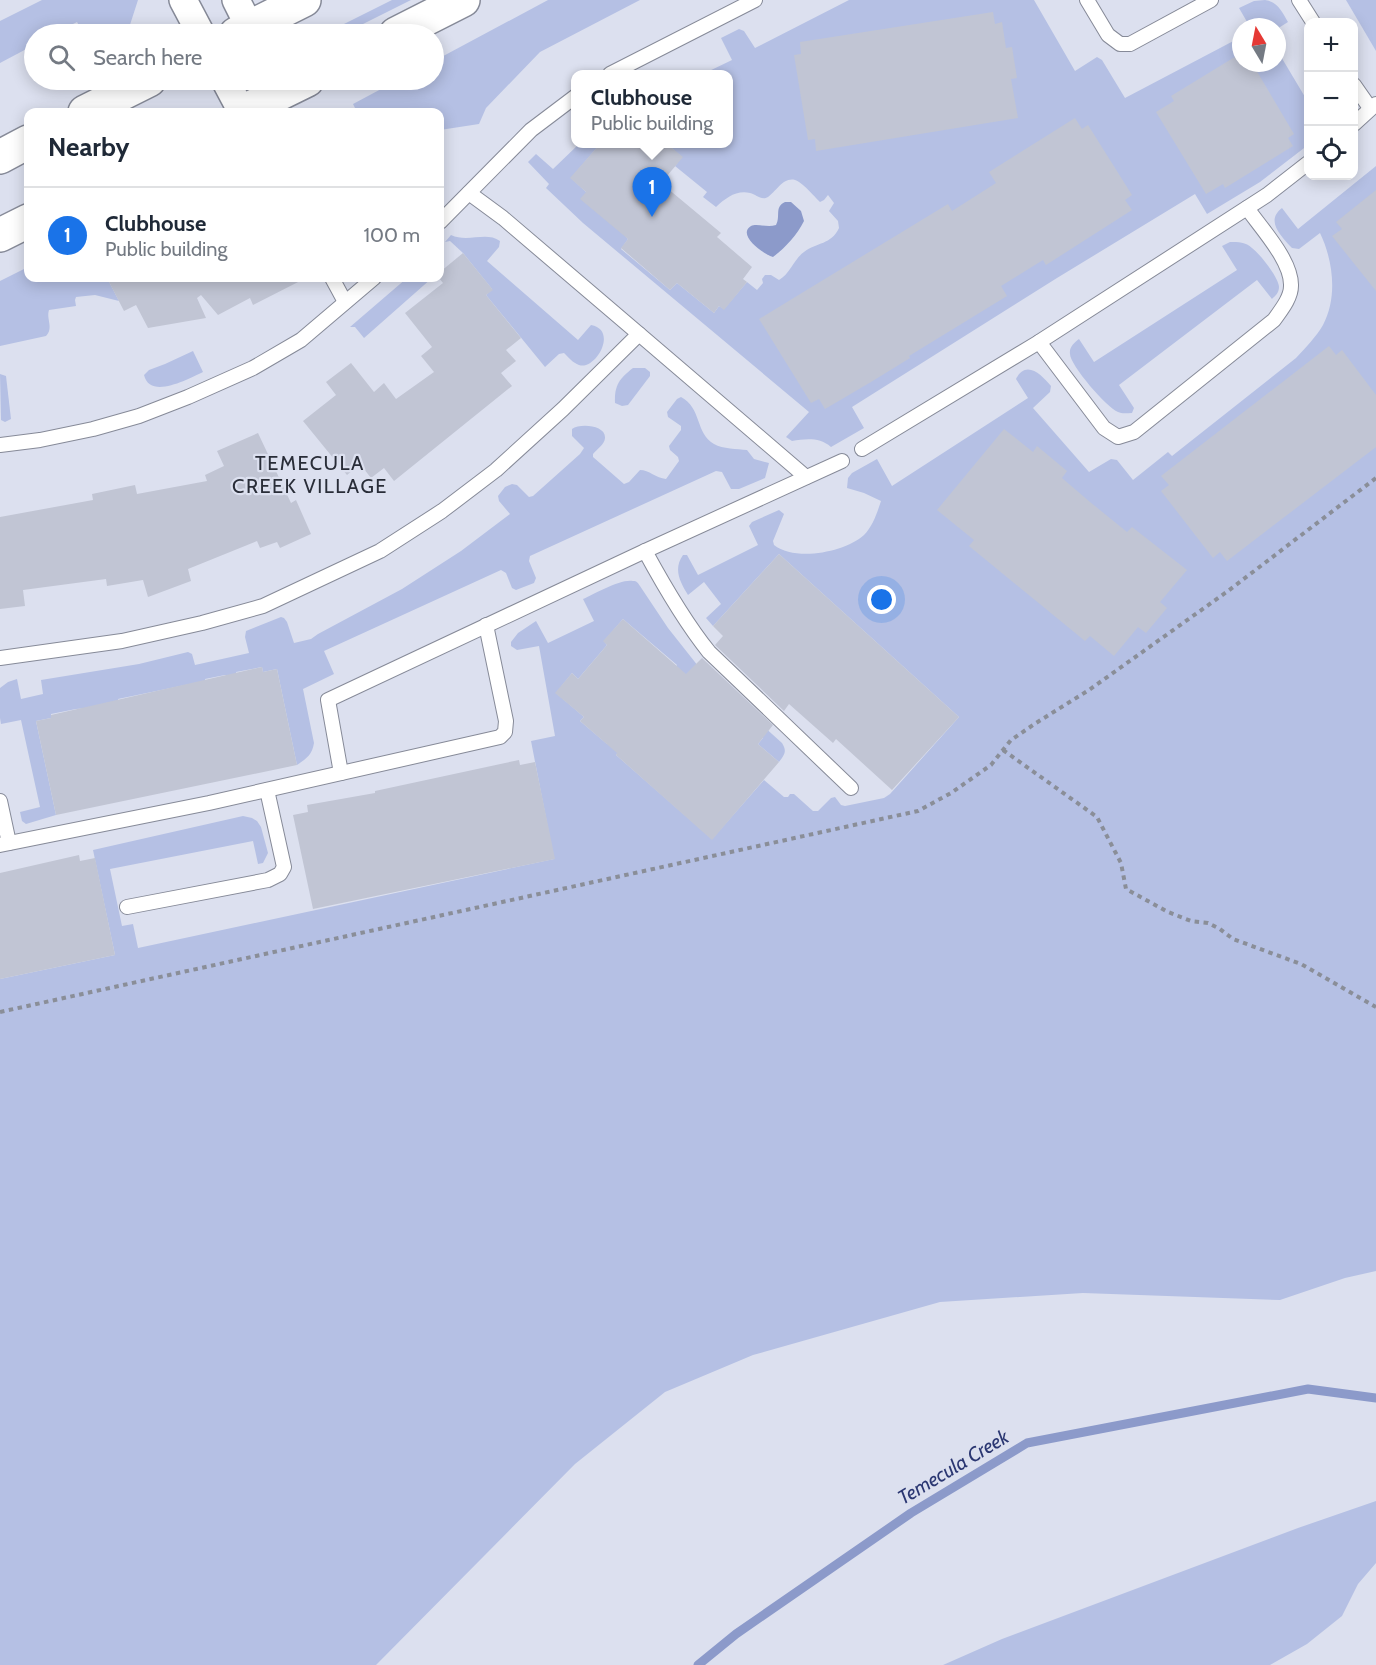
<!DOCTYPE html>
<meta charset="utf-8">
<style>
body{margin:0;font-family:Cabin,sans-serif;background:#f2f2f3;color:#1f2937}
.controls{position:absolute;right:18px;top:18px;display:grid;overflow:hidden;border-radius:12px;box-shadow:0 3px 15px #0003}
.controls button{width:54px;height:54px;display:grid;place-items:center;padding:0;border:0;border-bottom:2px solid #e0e1e3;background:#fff;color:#1f2937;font:30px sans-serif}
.compass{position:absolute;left:1232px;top:18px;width:54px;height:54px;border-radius:50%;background:#fff;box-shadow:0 3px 15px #0003;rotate:350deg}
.you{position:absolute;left:882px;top:600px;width:21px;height:21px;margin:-15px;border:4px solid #fff;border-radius:50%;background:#1a73e8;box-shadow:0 0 0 9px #1a73e833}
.badge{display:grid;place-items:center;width:39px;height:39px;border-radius:50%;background:#1a73e8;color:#fff;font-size:20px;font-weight:700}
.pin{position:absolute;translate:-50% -50px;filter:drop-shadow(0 2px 3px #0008)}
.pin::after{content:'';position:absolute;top:32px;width:21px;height:18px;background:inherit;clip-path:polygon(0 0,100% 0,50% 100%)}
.popup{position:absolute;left:571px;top:70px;width:162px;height:78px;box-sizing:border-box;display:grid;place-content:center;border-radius:12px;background:#fff;filter:drop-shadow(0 2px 4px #0005);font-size:20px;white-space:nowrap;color:#747a83}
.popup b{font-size:22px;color:#1f2937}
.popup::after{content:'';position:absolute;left:50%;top:100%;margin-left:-12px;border:12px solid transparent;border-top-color:#fff}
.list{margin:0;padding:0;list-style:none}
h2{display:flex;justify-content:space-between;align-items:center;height:78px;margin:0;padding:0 24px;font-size:26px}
h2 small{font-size:20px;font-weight:400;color:#747a83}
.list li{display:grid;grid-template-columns:39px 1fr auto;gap:18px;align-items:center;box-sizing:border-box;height:96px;padding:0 24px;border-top:2px solid #e0e1e3}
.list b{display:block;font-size:22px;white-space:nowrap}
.list p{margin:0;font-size:20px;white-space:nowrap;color:#747a83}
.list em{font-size:20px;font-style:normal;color:#747a83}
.icon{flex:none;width:33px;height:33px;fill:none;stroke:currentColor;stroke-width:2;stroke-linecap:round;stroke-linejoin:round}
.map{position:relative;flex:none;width:1376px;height:1665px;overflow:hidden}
.search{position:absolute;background:#fff;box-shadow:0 3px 15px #0003;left:24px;top:24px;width:420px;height:66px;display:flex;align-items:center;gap:15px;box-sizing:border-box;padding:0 21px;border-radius:33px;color:#747a83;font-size:22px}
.panel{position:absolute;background:#fff;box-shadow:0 3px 15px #0003;left:24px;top:108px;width:420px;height:174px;border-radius:12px}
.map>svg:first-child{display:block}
.green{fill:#b5c0e4}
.water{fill:#8c9aca}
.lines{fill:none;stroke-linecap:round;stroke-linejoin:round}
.stream{stroke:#8c9aca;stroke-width:9}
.building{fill:#c1c5d4}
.lane-casing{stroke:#868a98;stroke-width:16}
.street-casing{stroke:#868a98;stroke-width:30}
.primary-casing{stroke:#868a98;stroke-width:36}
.path{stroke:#8a8e98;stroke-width:4;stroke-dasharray:4.5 4.5;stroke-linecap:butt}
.lane{stroke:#fff;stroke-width:14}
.street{stroke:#fff;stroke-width:27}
.primary{stroke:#fff;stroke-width:33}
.labels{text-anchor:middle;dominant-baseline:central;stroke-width:4.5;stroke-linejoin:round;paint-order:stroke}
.neighbourhood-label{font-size:20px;letter-spacing:1.5px;fill:#292d38;stroke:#dce0ef}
.water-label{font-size:20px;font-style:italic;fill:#2b3772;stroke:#dce0ef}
</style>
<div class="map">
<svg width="1376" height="1665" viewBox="0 0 1376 1665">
<rect width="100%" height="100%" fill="#dce0ef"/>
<!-- green -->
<g class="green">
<path d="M42 0H138L127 34H84L77 22 53 34H34V45L0 63V21Z"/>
<path d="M392 0H411L343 34H324Z"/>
<path d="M548 0H640L540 52 486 108 479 124 440 130V112H357L353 104 398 80H434V61Z"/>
<path d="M849 0H1034L1075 71 1097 57 1102 60 1125 98 1241 37V63H1277V50L1308 102V145L1260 182 1207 214 1195 194 1057 278 852 407 864 428 831 447C819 437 806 439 792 441L786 437 809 412 583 223 546 188 549 184 528 162 536 154 553 169 579 144H600L571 178 586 192 628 239 621 249 670 290 677 283 714 313 719 306 724 309 747 282 757 290 763 283 762 279 765 275H771L779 280C790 274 794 259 804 252 817 242 831 245 839 228L838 221 829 211 834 203 828 195 824 200 820 202C814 196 802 182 795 180 783 177 776 192 768 197 761 201 756 194 750 193 736 190 726 198 716 207L703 197 707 192 675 166 682 157 667 144H728V74H703L732 60 721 38 739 29 744 31 755 48Z"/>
<path d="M1265 0C1278 2 1282 12 1288 22L1277 29V27H1250L1239 8 1254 1Z"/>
<path d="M1346 0H1376V51Z"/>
<path d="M1376 166V1271L1345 1278 1280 1300 1083 1293 940 1302 753 1355 665 1392 575 1464 376 1665H0V979L115 955 93 850 243 816 252 818 257 821 261 827 268 853 263 863 258 864 253 841 110 869 122 926 133 924 138 948 554 859 531 741 555 736 539 646 517 650 511 646V642L518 633 536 621 548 643 594 621 583 599C594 594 622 578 633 581 637 581 638 583 640 586L668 628 702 671 782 743C787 751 785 754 779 762L758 744 763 738 672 672 677 665 623 619 604 641 607 645 578 679 572 673 556 693 584 717 580 721 607 744 623 746 616 755 712 839 764 780 784 797H788L790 794H794L813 811H818L831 798 835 797 841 805 845 806 884 798 890 794 959 717 779 554 713 626 706 618 721 604 704 582 688 595C680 582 673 569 683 555H687L698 575 758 545 749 526 752 522 779 510 784 514 773 541 774 545C796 562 845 552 864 535 873 526 877 513 881 501L864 493 847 488 848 478 852 473 877 459 892 486 1028 398 1016 379C1026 359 1042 375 1051 386L1050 392 1033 408 1089 472 1111 459 1117 460 1133 480 1168 452 1172 456 1296 358C1306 347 1316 337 1323 325 1338 297 1333 260 1320 233L1299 249 1292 248C1281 236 1265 221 1282 208L1298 229Z"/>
<path d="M451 235C468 243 486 231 500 241L499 247 487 261 578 340 591 325C619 330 595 371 579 365 573 363 568 357 564 353L559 354 545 367 486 295 492 289 463 253 450 241 445 242Z"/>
<path d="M1230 242C1238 242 1246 242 1252 248 1260 254 1279 278 1279 287 1279 293 1275 296 1272 299L1257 280 1119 385 1134 408 1132 413C1127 413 1122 414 1118 412 1107 408 1070 365 1070 354 1069 347 1074 343 1079 339L1094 362 1237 270 1222 246Z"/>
<path d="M28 267V278H107L119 301 95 295 76 297 75 300 76 306 49 310C46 319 54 328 46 336L0 346V281Z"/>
<path d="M407 278H432L364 338 355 327H350Z"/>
<path d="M193 351 203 372C188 379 150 400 144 375L149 370 165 364Z"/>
<path d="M633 368H645L650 372V376L628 405 622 406 615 403C614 385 620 378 633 368Z"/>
<path d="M0 374 6 376 11 419 5 422 1 420Z"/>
<path d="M681 397C702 408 695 433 714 444 723 449 737 449 747 450L754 459 769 463 765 478 739 489H731L722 472 716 471 530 556 529 561 536 578 534 583 516 590 512 588 506 573 501 570 324 651 334 674 303 689 314 743C312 755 307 758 297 765L277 669 263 672 262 667 236 672 237 678 225 675 205 679 206 686 195 683 118 699 119 705 76 709 51 714V718L36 721 56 815 26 824 22 821 20 812 40 807 21 720 1 724 0 718V688L8 682 17 679 21 699 43 694 41 680 139 664 188 652 192 654 195 665 249 653 245 637 246 631 281 617 284 618 287 622 294 643 311 639 318 634 402 589 461 551 510 514 499 501 498 496 505 487 512 484 517 485 529 497 533 496 580 454 584 448 572 436V429C580 423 606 425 605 438 605 444 596 450 593 454V457L624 484 629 482 640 470C649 470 656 478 666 479L679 461 678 457 670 450 669 446 681 430V426L668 417 667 412 677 399Z"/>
<path d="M1376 1501V1563L1358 1584 1342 1616 1307 1644 1270 1665H943L1002 1639 1298 1528Z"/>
</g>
<!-- water -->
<path class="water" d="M785 202H791L801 211 804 221C797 235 785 248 773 257 765 255 736 235 751 226 757 223 767 228 776 225 781 216 774 207 785 202Z"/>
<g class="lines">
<!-- stream -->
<path class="stream" d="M698 1665 736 1634 911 1513 1027 1443 1308 1389 1376 1398"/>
</g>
<!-- building -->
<g class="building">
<path d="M993 12 995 24 1002 22 1006 48 1012 47 1017 78 1011 79 1018 118 816 151 815 139 808 140 794 55 801 54 800 42Z"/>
<path d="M1238 55 1241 63H1252L1294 134 1288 138 1293 146 1225 188 1223 184 1206 194 1156 112 1174 101 1171 96Z"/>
<path d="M1075 118 1082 129 1088 125 1132 195 1125 200 1132 210 1046 265 1043 260 1001 286 1007 296 909 356 910 358 871 382 825 409 819 399 811 403 759 319 948 204 952 211 996 183 989 172Z"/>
<path d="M600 144H667L683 157 661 183 721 233 717 237 752 267 743 279 747 282 724 310 719 306 714 313 677 283 670 290 621 248 628 239 580 199 586 192 570 178Z"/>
<path d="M1376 190V291L1332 236 1342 229 1336 222Z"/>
<path d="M463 253 493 290 486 295 521 338 506 350 516 361 501 373 512 386 394 481 384 468 371 478 360 464 347 475 303 421 336 395 326 382 351 363 374 392 384 383 396 399 434 372 421 356 432 347 405 313 443 283 439 278 440 272Z"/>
<path d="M107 278H306L253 305 250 298 218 315 201 295 197 298 206 318 148 328 136 305 124 311Z"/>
<path d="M1329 346 1336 355 1342 350 1376 395V447L1227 561 1220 552 1213 558 1161 491 1169 485 1161 476Z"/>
<path d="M1004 429 1033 452 1037 446 1067 471 1062 478 1090 502 1127 532 1132 527 1187 570 1160 602 1167 608 1146 633 1138 627 1114 656 1090 636 1085 641 969 546 974 540 937 510Z"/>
<path d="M258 433 291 503 296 500 311 534 280 548 277 542 260 548 257 541 188 569 191 581 148 597 143 580 107 586 106 579 23 590 25 606 0 609V517L93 500 92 494 135 485 137 494 207 481 205 475 224 466 217 451Z"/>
<path d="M779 554 959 717 892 790 836 739 833 743 789 704 784 711 715 645 723 636 713 626Z"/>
<path d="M623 619 686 674 702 658 773 725 758 744 779 762 712 840 616 755 617 753 580 721 584 717 555 693 572 673 578 679 607 645 603 641Z"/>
<path d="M262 667 263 672 277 669 297 765 56 815 36 721 51 718V715Z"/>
<path d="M519 760 520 765 535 762 555 859 313 909 293 815 308 812 307 805 375 793V791Z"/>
<path d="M79 855 80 861 95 858 115 955 0 979V873Z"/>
</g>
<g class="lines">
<!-- lane casing -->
<g class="lane-casing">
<g id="lane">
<path d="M1087 0 1108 35 1120 44H1130L1211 0"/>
<path d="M1299 0 1313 22"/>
<path d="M610 74 755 0"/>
<path d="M1354 85 1370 108"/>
<path d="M1354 124 1376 104"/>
<path d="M440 222 531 130 576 96"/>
<path d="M332 278 345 302"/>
<path d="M639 334 806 477"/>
<path d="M1039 342 1104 428 1118 437 1134 432 1274 320C1281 310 1291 298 1291 286 1292 261 1261 228 1247 208"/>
<path d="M0 445 40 440 93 429 139 416 188 397 253 368 301 340 374 278"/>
<path d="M862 449 1039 342 1267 195 1308 163"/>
<path d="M645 551C664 586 684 621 709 652L851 788"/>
<path d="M0 658 122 641 202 623 263 606 380 551 442 511 496 470 563 409 639 334 503 218 469 193"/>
<path d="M341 773 328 700 645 551 842 461"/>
<path d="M0 801 9 843"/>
<path d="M0 845 209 803 500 737 505 732 506 721 486 625"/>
<path d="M127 907 268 880 280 874 284 867 267 790"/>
</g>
</g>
<!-- street casing -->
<g class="street-casing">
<g id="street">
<path d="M183 0 201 34"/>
<path d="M236 0 253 34"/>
<path d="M225 80 242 112"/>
</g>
</g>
<!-- primary casing -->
<g class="primary-casing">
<g id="primary">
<path d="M236 34 304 0"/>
<path d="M396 34 463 0"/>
<path d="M85 112 149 80"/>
<path d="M242 112 307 80"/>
<path d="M0 157 28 142"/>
<path d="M0 235 28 221"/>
</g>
</g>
<!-- path -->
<g class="path">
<path d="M1003 750 1097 817 1121 863 1126 889 1168 912 1191 921 1208 923 1220 929 1233 939 1301 964 1376 1007"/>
<path d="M0 1012 918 811 951 793 991 765 1011 740 1036 723 1089 690 1228 591 1376 478"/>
</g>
<!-- lane -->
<use href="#lane" class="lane"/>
<!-- street -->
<use href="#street" class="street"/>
<!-- primary -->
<use href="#primary" class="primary"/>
</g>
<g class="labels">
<!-- neighbourhood labels -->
<g class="neighbourhood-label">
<text x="310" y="463">TEMECULA<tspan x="310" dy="23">CREEK VILLAGE</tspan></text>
</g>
<!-- water labels -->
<g class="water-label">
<text transform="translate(953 1467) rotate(-31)">Temecula Creek</text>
</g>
</g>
</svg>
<div class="controls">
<button>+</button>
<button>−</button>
<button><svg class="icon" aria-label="locate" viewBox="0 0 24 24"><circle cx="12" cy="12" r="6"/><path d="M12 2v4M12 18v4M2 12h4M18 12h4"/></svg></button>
</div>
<svg class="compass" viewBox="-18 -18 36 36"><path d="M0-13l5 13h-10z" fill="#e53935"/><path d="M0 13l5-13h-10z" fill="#747a83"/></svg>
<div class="you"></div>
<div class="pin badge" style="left:652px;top:217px">1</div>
<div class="popup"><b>Clubhouse</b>Public building</div>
<div class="search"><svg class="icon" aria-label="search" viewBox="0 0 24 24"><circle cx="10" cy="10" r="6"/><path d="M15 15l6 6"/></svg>Search here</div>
<section class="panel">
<h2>Nearby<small></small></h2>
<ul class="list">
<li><span class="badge">1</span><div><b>Clubhouse</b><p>Public building</p></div><em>100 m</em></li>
</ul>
</section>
</div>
